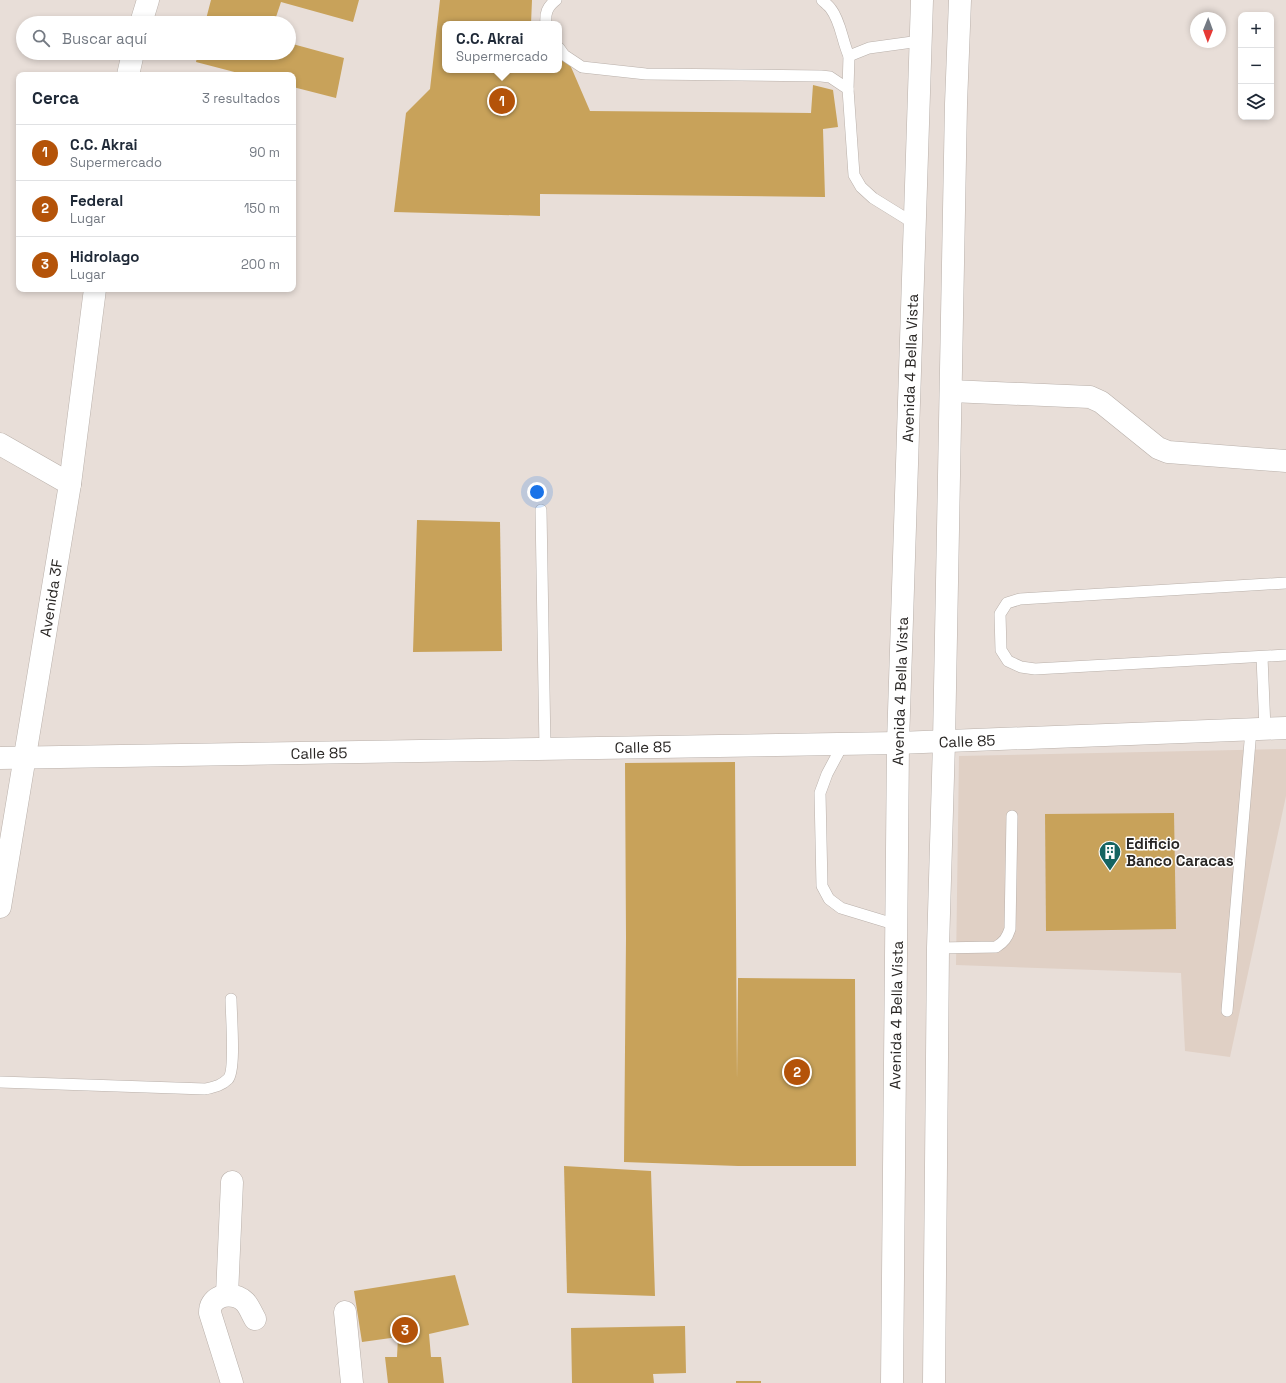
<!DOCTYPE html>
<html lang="es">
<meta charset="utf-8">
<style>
body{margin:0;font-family:"Space Grotesk",sans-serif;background:#f6f6f7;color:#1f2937}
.controls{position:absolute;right:12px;top:12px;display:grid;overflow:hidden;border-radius:8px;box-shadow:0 2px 6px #0003}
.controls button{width:36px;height:36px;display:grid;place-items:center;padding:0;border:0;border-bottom:1px solid #e0e1e3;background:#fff;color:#1f2937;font:20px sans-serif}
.compass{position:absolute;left:1190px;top:12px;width:36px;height:36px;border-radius:50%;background:#fff;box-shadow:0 2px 6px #0003;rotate:181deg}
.you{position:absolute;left:537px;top:492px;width:14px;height:14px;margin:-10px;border:3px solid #fff;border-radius:50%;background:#1a73e8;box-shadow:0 0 0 6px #1a73e833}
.badge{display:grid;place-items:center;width:26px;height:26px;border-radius:50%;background:#b45309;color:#fff;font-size:13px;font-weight:700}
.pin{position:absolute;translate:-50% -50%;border:2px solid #fff;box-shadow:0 1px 4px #0006}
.popup{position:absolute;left:442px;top:21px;width:120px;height:52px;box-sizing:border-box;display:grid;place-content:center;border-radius:8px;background:#fff;filter:drop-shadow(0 1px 3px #0005);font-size:13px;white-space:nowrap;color:#747a83}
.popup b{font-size:15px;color:#1f2937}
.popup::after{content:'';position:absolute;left:50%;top:100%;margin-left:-8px;border:8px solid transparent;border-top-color:#fff}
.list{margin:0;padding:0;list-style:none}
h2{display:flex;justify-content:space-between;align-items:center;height:52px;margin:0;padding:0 16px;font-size:17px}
h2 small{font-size:13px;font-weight:400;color:#747a83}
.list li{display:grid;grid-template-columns:26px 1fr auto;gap:12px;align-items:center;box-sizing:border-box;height:56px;padding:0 16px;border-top:1px solid #e0e1e3}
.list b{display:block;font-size:15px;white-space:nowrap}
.list p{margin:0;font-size:13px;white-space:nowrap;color:#747a83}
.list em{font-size:13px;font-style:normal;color:#747a83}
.icon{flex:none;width:22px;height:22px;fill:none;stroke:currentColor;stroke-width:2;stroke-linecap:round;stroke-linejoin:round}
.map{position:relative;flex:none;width:1286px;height:1383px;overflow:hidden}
.search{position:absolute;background:#fff;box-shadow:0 2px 6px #0003;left:16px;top:16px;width:280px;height:44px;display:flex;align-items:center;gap:10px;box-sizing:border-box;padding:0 14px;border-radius:22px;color:#747a83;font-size:15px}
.panel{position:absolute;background:#fff;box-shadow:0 2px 6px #0003;left:16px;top:72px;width:280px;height:220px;border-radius:8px}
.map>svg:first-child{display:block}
.built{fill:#e0d0c5}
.building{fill:#c8a25a}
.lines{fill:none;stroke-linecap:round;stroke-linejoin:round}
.service-casing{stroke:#b9b0aa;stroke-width:12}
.minor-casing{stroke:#b9b0aa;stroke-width:23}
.tertiary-casing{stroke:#b9b0aa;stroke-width:23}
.service{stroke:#fff;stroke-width:11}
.minor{stroke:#fff;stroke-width:22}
.tertiary{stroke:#fff;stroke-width:22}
.labels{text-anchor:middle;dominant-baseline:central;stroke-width:3;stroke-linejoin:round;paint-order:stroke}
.street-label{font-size:15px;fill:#292624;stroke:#fff}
.poi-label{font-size:15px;font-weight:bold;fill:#292624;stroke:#fff;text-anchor:start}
</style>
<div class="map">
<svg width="1286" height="1383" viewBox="0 0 1286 1383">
<rect width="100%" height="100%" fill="#e8ded8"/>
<!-- built -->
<path class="built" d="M1286 749V796L1230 1057 1185 1051 1181 973 956 965 959 756Z"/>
<!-- building -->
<g class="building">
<path d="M211 0H359L353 22 281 2 274 23H205Z"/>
<path d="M440 0H532L531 24H445V70H559V55L568 60 590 111 811 113 813 85 833 90 838 127 823 129 825 197 540 194V216L394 212 406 113 430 89Z"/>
<path d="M289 43 344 58 336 98 293 87V75H246L196 62 198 53H289Z"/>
<path d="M417 520 500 522 502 651 413 652Z"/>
<path d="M735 762 737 1080 738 978 855 979 856 1166H738L624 1162 626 938 625 763Z"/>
<path d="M1174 813 1176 929 1046 931 1045 814Z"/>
<path d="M564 1166 651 1171 655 1296 567 1293Z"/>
<path d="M455 1275 469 1325 429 1334 431 1357H441L444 1383H388L385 1357H397L398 1337 362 1342 354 1291Z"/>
<path d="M685 1326 686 1373 653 1374 654 1383H572L571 1328Z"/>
<rect x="736" y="1381" width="25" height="2"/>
</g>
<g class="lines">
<!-- service casing -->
<g class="service-casing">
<g id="service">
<path d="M822 0C825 3 829 6 831 9 841 22 842 41 849 56L869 48 920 41"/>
<path d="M546 24C545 13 547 7 556 0"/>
<path d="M559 48 564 55 582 67 646 74 821 76 830 77 848 89 854 175 861 187 873 198 915 224"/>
<path d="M848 89 849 56"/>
<path d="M541 510 545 749"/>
<path d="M1286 583 1020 599 1007 603 1000 614 1001 650 1008 661 1021 667 1035 669 1286 655"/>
<path d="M1262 657 1265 729"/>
<path d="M843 744 827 774 820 793 822 886 829 899 841 908 897 925"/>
<path d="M938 948 996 947C1004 942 1007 938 1010 929L1012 816"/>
<path d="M1227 1011 1251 730"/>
<path d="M0 1082 205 1089C214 1087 221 1086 228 1079 236 1071 231 1013 231 999"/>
</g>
</g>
<!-- minor casing -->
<g class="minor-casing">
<g id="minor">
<path d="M141 23 148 0"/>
<path d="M128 75 133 53"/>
<path d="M951 391 1090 397 1101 402 1158 448 1168 452 1286 461"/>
<path d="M0 444 70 484"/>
<path d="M0 758 898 743 1286 728"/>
<path d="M0 907 70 484 95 289"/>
<path d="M227 1295 232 1182"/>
<path d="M345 1312 352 1383"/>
<path d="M232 1383 210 1313C210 1310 210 1307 212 1304 219 1293 236 1293 245 1302 249 1306 252 1314 255 1319"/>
</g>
</g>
<!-- tertiary casing -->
<g class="tertiary-casing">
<g id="tertiary">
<path d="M892 1383 898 743 922 0"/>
<path d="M934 1383 938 948 944 742 956 104 960 0"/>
</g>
</g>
<!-- service -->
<use href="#service" class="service"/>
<!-- minor -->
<use href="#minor" class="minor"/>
<!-- tertiary -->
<use href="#tertiary" class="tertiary"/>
</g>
<!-- icons -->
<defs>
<g id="building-pin" transform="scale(1.15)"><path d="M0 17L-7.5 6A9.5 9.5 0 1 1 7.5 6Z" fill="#156461" stroke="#fff"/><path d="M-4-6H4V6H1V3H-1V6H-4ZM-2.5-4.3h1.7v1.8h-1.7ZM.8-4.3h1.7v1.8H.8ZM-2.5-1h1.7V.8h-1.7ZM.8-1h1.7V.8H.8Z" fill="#fff"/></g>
</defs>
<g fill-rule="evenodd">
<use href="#building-pin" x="1110" y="852"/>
</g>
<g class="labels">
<!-- street labels -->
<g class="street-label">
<text transform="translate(910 368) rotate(-88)">Avenida 4 Bella Vista</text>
<text transform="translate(51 598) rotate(-81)">Avenida 3F</text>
<text transform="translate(900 691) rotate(-88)">Avenida 4 Bella Vista</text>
<text transform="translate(967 741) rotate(-2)">Calle 85</text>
<text transform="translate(643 747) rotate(-1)">Calle 85</text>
<text transform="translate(319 753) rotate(-1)">Calle 85</text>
<text transform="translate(896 1015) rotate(-89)">Avenida 4 Bella Vista</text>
</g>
<!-- poi labels -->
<g class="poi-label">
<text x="1126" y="843">Edificio<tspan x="1126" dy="17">Banco Caracas</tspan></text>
</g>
</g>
</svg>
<div class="controls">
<button>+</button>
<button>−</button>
<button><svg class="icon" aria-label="layers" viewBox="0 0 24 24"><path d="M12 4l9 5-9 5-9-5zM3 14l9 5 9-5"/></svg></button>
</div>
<svg class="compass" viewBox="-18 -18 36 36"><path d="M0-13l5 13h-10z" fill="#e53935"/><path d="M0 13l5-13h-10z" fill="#747a83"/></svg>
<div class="you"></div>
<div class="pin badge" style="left:502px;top:101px">1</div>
<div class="popup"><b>C.C. Akrai</b>Supermercado</div>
<div class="pin badge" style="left:797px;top:1072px">2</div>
<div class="pin badge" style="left:405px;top:1330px">3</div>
<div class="search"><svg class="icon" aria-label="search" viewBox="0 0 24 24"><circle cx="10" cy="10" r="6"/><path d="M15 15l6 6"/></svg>Buscar aquí</div>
<section class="panel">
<h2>Cerca<small>3 resultados</small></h2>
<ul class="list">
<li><span class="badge">1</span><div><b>C.C. Akrai</b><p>Supermercado</p></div><em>90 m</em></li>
<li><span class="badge">2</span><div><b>Federal</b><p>Lugar</p></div><em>150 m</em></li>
<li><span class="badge">3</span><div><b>Hidrolago</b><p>Lugar</p></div><em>200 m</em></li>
</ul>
</section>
</div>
